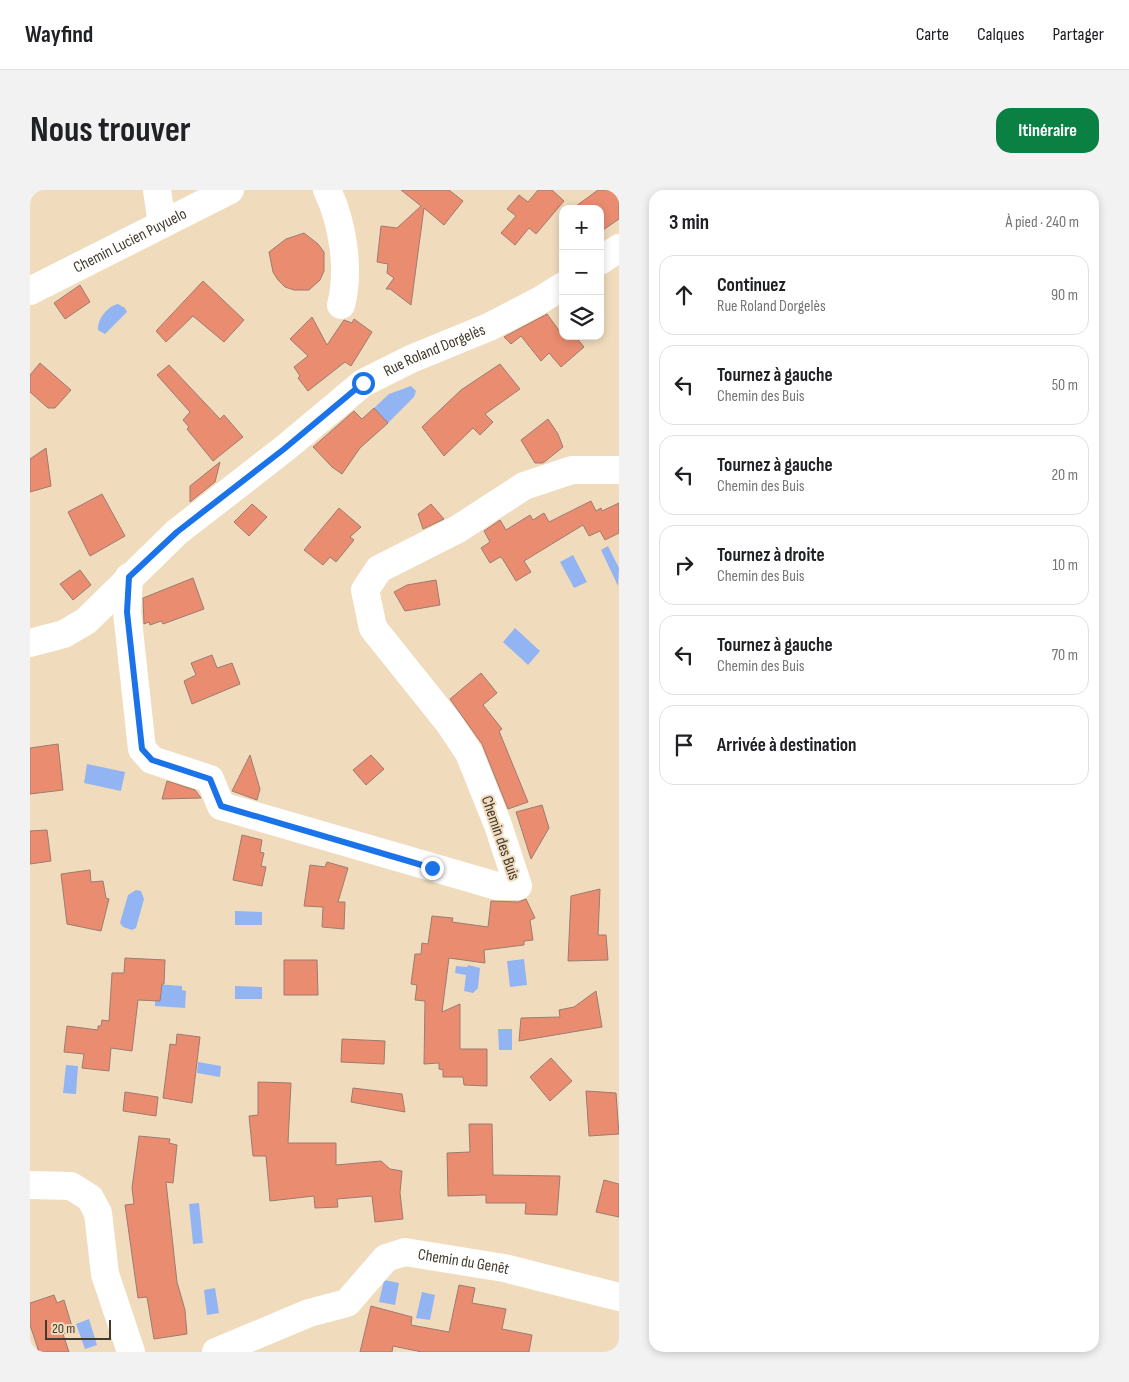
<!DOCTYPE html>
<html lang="fr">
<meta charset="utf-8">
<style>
body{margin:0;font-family:"Sofia Sans Condensed",sans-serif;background:#f2f2f2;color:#202124}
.controls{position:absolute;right:15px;top:15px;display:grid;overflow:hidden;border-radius:10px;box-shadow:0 2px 8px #0003}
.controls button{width:45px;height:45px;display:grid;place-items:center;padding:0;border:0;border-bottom:1px solid #e0e0e0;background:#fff;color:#202124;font:25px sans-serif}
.scale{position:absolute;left:15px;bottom:12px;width:66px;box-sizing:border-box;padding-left:5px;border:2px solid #423a2d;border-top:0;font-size:14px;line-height:18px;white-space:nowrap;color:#423a2d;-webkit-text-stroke:4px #f0dcbd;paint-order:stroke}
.stop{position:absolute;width:15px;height:15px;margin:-11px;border:4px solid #1a73e8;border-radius:50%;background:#fff}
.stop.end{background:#1a73e8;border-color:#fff;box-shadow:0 1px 5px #0008}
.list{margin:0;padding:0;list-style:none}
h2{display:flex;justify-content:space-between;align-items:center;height:65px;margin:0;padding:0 20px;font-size:21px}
h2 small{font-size:16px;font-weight:400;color:#757577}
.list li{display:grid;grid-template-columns:32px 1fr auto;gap:15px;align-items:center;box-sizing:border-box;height:80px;margin:0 10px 10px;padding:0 10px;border:1px solid #e0e0e0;border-radius:15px}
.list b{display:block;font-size:19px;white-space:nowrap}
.list p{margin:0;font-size:16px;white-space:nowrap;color:#757577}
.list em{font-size:16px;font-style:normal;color:#757577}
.icon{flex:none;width:28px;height:28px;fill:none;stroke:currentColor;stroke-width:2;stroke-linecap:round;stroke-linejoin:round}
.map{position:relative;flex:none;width:589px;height:1162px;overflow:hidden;border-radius:15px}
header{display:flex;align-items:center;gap:30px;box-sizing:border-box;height:70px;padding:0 25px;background:#fff;border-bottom:1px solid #e0e0e0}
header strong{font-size:24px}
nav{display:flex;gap:28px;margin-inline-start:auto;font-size:18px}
.intro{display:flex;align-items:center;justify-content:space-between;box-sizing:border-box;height:120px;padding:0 30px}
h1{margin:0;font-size:35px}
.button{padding:12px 22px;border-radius:15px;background:#0b8043;color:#fff;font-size:18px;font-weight:700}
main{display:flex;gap:30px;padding:0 30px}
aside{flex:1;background:#fff;border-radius:15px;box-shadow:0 2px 8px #0003}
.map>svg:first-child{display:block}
.water{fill:#93b4f2}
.building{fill:#e98c70;stroke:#9e7b70}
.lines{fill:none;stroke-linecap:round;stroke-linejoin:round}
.minor{stroke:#fff;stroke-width:28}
.route{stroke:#1a73e8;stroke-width:6}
.labels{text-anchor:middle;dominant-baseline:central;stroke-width:4;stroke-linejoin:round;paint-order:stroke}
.street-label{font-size:16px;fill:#423a2d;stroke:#f0dcbd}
</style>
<header>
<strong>Wayfind</strong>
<nav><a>Carte</a><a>Calques</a><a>Partager</a></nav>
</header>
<div class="intro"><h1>Nous trouver</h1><a class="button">Itinéraire</a></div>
<main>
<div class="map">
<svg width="589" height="1162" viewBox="0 0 589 1162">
<rect width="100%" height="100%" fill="#f0dcbd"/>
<!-- water -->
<g class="water">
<path d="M88 114 95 118 97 122 75 144 68 140C67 129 78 116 88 114Z"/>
<path d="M381 196 386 201 384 207 358 233 344 218 359 204Z"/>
<path d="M578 356 589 378 588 396 571 360Z"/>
<path d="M543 365 557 392 544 398 530 372Z"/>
<path d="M485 438 510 461 498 475 473 452Z"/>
<path d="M57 574 95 582 91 601 54 593Z"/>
<path d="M106 700 111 701 114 709 106 738 102 740 93 737 90 733 98 705Z"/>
<path d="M205 721 232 722V735H205Z"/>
<path d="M494 769 497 795 480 797 477 771Z"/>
<path d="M438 775 450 778 448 798 443 803 434 801 436 785 425 783 426 776 437 777Z"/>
<path d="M125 794 152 796V800L156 801 155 818 125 816V810H130L131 799Z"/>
<path d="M205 796 232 797V809H205Z"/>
<path d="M468 839H482V860H469Z"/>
<path d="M168 872 191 876 190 887 167 883Z"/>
<path d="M36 875 48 876 46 904 33 903Z"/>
<path d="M169 1013 173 1053 163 1054 159 1014Z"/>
<path d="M354 1090 369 1093 365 1115 349 1112Z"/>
<path d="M185 1098 189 1123 177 1125 174 1100Z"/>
<path d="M392 1102 405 1105 400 1130 386 1128Z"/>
<path d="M59 1129 67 1155 55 1159 46 1134Z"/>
</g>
<!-- building -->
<g class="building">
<path d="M371 0H419L433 11 414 35 394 18 381 115 360 99H356L364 88 357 83 358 74 347 72 351 36 367 38 391 16Z"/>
<path d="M508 0H522L534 11 506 44 499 38 485 55 471 43 486 26 477 19 489 5 498 12Z"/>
<path d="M568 0H589V29L570 42V19H542Z"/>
<path d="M274 43 288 54 294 62V81L290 90 279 100H264L255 97 248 90 243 82 239 62 256 49Z"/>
<path d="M173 91 214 130 194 152 163 126 136 152 126 141Z"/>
<path d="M50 95 60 112 35 129 24 113Z"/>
<path d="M517 124 533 146H545L554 157 531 177 519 163 511 171 491 146 481 154 474 147Z"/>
<path d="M282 127 297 155 314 130 322 133 324 129 342 142 321 176 315 172 278 201 268 188 270 186 264 177 278 166 260 149Z"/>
<path d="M10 173 41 200 25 218H18L0 202V185Z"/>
<path d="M470 174 490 199 455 224 463 232 450 245 443 238 414 266 392 237 431 200Z"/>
<path d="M139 175 190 229 194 225 213 247 183 271 157 239 159 237 153 230 160 222 127 185Z"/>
<path d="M344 218 358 233 330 258 312 284 302 277 283 257 324 221 332 229Z"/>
<path d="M518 229 528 244 533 257 513 273H505L491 250Z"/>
<path d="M16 258 21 296 0 302V269Z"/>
<path d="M190 272 185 292 160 312V296Z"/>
<path d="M72 304 95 346 60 366 38 322Z"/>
<path d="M561 311 566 321 571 318 572 321 589 313V343L575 350 570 341 559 346 553 335 494 371 501 382 486 391 472 368 470 367 460 373 451 358 460 352 454 341 470 330 476 340 500 325 503 330 514 323 519 332Z"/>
<path d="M222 314 237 327 219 346 204 332Z"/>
<path d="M401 314 414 329 393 339 388 324Z"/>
<path d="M309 318 331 337 320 347 324 350 306 372 300 367 293 375 274 360Z"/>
<path d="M50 380 61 395 43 410 30 394Z"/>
<path d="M163 388 174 419 133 434 131 431 120 435 119 432 114 434 113 408Z"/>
<path d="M406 390 410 415 375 421 364 402 377 395Z"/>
<path d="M182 465 187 478 202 473 210 494 162 514 154 491 166 485 161 473Z"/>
<path d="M451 483 467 503 453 515 472 539 469 541 498 612 478 619 452 554 420 509Z"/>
<path d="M28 554 33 600 0 604V558Z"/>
<path d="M220 565 230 599 227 610 202 601Z"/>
<path d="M341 565 354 579 336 595 323 580Z"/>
<path d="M137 591 165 600 171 608 132 609Z"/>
<path d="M512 615 519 638 501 669 486 622Z"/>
<path d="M17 640 21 671 0 674V641Z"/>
<path d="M212 645 232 650 230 662 234 663 231 676 236 677 232 696 203 690Z"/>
<path d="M297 672 318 678 308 712H315L314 739 292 737 293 717 274 716 280 675 295 677Z"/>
<path d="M60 680 61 692 73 691 76 708 79 709 71 741 37 734 31 684Z"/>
<path d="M570 699 568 745H576L578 770 538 771 541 706Z"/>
<path d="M496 709 505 728 500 730 503 750 494 751V755L454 760 455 773 419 768 412 822 430 814V859H457V896L434 895 433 887H413V880L409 879V873L394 874 395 811 385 810 387 795 381 794 385 764H391L392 753 398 754 402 726 423 728 422 732 458 737 461 711 488 712Z"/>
<path d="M95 768 135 770 134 794H132L130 811 108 810 102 861 81 858 79 881 52 878 54 864 34 862 37 836 68 840V836H71L72 830 79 831 82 783H94Z"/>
<path d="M254 770H287L288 805H254Z"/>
<path d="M566 801 572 837 489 851 491 828 530 827 529 820 544 817Z"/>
<path d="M147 844 170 847 162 913 133 908 140 854 146 855Z"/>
<path d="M312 849 355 851 354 874 311 872Z"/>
<path d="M521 868 542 891 520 911 500 887Z"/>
<path d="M228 892 261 893 258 953H306V975L351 971 360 979 372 981 370 1003 373 1029 345 1032 342 1006 307 1009 308 1017 285 1018 284 1006 240 1011 236 966H223L219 926 228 925Z"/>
<path d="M323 898 372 904 375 922 321 912Z"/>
<path d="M556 901 586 903 589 944 559 946Z"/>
<path d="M95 902 128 907 126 926 93 921Z"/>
<path d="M439 934H462L463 985 530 986 527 1025 495 1024 496 1013H456V1005L418 1006 417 963 440 962Z"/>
<path d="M109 946 140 949 139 953 147 955 143 993 136 992 147 1092 155 1120 157 1144 124 1149 117 1107 108 1108 95 1015 104 1014 102 998Z"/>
<path d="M574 990 589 994V1027L566 1022Z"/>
<path d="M429 1095 445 1098 442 1113 476 1119 472 1139 502 1145 499 1162H392L363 1156 362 1162H330L341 1116 382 1127 381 1135 419 1142Z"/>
<path d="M24 1105 27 1113 34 1110 43 1140 33 1144 39 1162H9L0 1135V1113Z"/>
</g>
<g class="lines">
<!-- minor -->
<g class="minor">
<path d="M127 0 132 34"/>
<path d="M297 0C313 33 320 80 311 115"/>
<path d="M570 71 589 58"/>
<path id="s1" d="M0 101 200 0"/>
<path d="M99 387 97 422 112 559 122 570 180 589 191 616 467 696H488L468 635 439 563 419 533 343 438 335 400 349 379 428 339 494 296 542 280H589"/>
<path id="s2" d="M0 453 34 444 56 431 147 342 254 259 333 193 381 169 459 137 509 111 533 96"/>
<path d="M0 995 41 996 60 1008 68 1023 75 1084 101 1162"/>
<path id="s3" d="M186 1162 279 1123 317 1113 356 1068 375 1062 474 1078 589 1107"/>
</g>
</g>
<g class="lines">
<!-- route -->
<path class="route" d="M333 193 254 259 147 342 99 387 97 422 112 559 122 570 180 589 191 616 402 678"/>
</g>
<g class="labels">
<!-- street labels -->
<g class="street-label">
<text stroke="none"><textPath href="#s1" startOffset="112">Chemin Lucien Puyuelo</textPath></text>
<text stroke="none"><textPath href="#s2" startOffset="505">Rue Roland Dorgelès</textPath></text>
<text transform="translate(470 648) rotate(71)">Chemin des Buis</text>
<text stroke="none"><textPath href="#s3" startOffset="279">Chemin du Genêt</textPath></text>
</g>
</g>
</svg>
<div class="controls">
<button>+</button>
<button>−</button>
<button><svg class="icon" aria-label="layers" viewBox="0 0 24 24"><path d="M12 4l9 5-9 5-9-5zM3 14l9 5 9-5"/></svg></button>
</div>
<div class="scale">20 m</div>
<div class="stop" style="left:333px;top:193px"></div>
<div class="stop end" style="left:402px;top:678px"></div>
</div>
<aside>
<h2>3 min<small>À pied · 240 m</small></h2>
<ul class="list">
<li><svg class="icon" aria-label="ahead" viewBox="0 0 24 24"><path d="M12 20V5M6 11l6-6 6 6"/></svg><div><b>Continuez</b><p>Rue Roland Dorgelès</p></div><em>90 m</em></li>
<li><svg class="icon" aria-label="left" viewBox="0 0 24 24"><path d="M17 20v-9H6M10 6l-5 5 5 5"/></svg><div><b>Tournez à gauche</b><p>Chemin des Buis</p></div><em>50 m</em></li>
<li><svg class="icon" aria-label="left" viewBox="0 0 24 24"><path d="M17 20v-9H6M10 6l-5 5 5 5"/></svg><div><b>Tournez à gauche</b><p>Chemin des Buis</p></div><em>20 m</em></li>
<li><svg class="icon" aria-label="right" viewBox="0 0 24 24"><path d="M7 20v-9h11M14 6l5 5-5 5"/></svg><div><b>Tournez à droite</b><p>Chemin des Buis</p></div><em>10 m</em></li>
<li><svg class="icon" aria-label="left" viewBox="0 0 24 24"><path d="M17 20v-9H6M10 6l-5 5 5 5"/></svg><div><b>Tournez à gauche</b><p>Chemin des Buis</p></div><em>70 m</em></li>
<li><svg class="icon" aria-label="arrive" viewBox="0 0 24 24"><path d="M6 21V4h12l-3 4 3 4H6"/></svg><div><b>Arrivée à destination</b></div></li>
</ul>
</aside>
</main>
